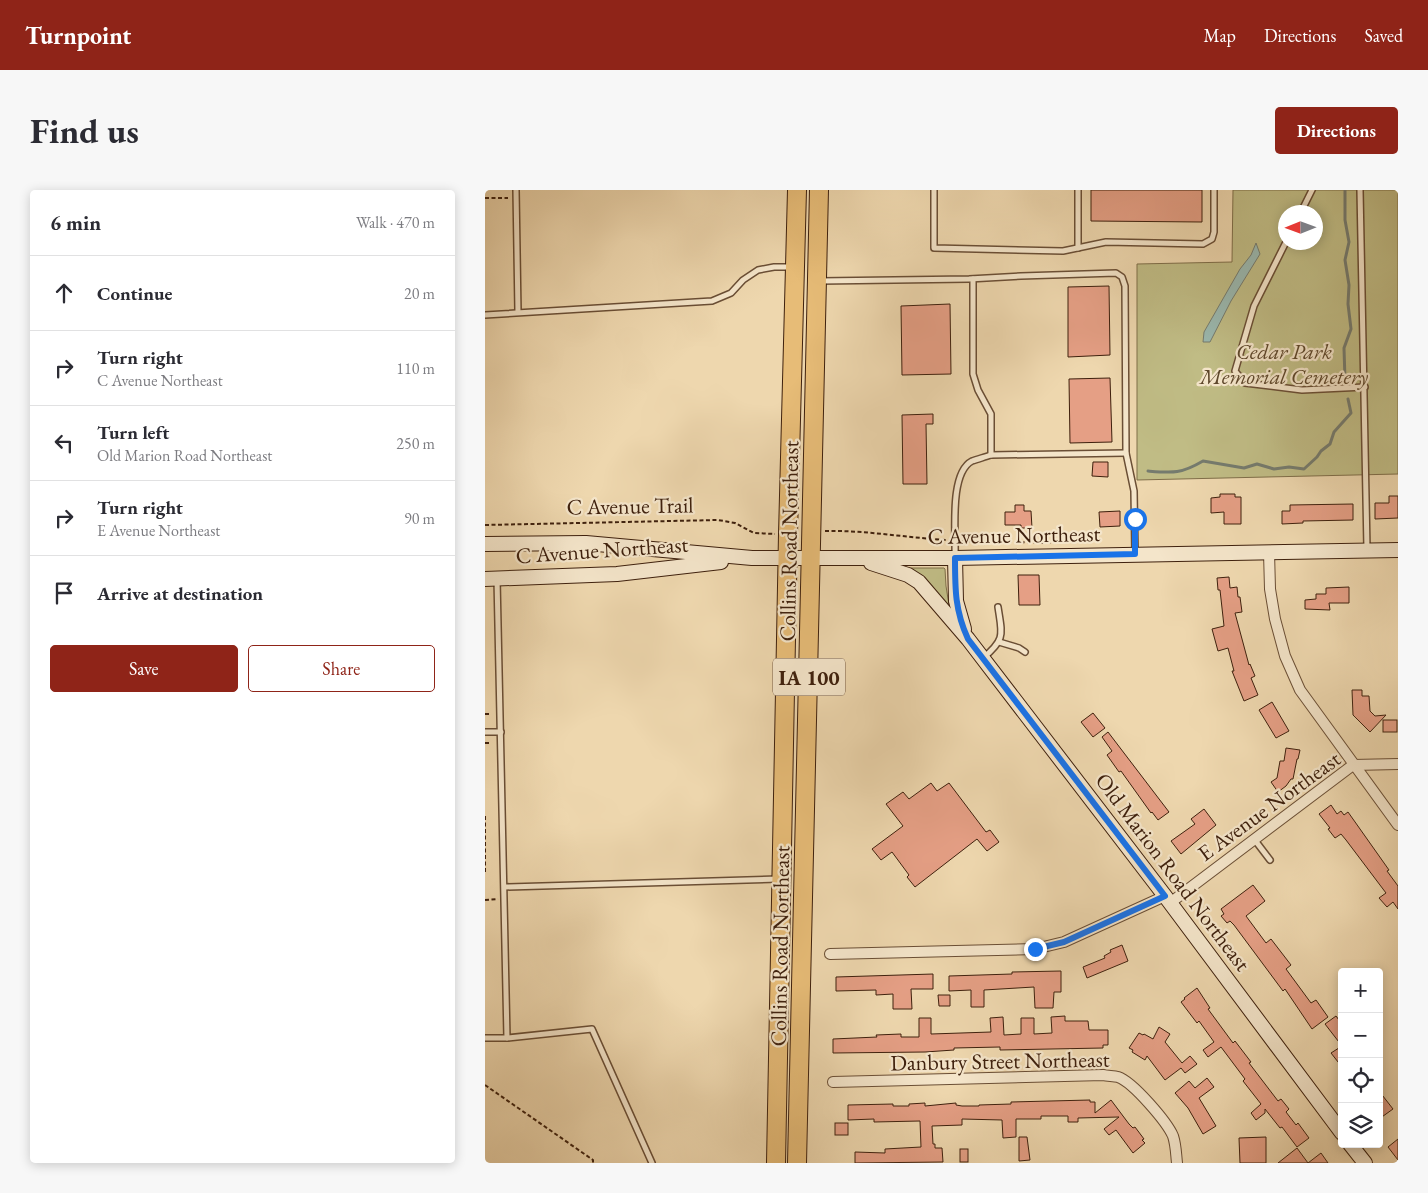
<!DOCTYPE html>
<meta charset="utf-8">
<style>
body{margin:0;font-family:"EB Garamond",serif;background:#f7f7f7;color:#2b2b33}
.controls{position:absolute;right:15px;bottom:15px;display:grid;overflow:hidden;border-radius:5px;box-shadow:0 2px 12px #0003}
.controls button{width:45px;height:45px;display:grid;place-items:center;padding:0;border:0;border-bottom:1px solid #e1e1e2;background:#fff;color:#2b2b33;font:25px sans-serif}
.compass{position:absolute;left:793px;top:15px;width:45px;height:45px;border-radius:50%;background:#fff;box-shadow:0 2px 12px #0003;rotate:269deg}
.stop{position:absolute;width:15px;height:15px;margin:-11px;border:4px solid #1a73e8;border-radius:50%;background:#fff}
.stop.end{background:#1a73e8;border-color:#fff;box-shadow:0 1px 5px #0008}
.list{margin:0;padding:0;list-style:none}
h2{display:flex;justify-content:space-between;align-items:center;height:65px;margin:0;padding:0 20px;font-size:21px}
h2 small{font-size:16px;font-weight:400;color:#7c7c81}
.list li{display:grid;grid-template-columns:32px 1fr auto;gap:15px;align-items:center;box-sizing:border-box;height:75px;padding:0 20px;border-top:1px solid #e1e1e2}
.list b{display:block;font-size:19px;white-space:nowrap}
.list p{margin:0;font-size:16px;white-space:nowrap;color:#7c7c81}
.list em{font-size:16px;font-style:normal;color:#7c7c81}
.actions{display:flex;gap:10px;padding:15px 20px}
.actions a{flex:1;padding:11px 0;border:1px solid #8f2418;border-radius:5px;text-align:center;font-size:18px;color:#8f2418}
.actions .main{background:#8f2418;color:#fff}
.icon{flex:none;width:28px;height:28px;fill:none;stroke:currentColor;stroke-width:2;stroke-linecap:round;stroke-linejoin:round}
.map{position:relative;flex:none;width:913px;height:973px;overflow:hidden;border-radius:5px}
header{display:flex;align-items:center;gap:30px;box-sizing:border-box;height:70px;padding:0 25px;background:#8f2418;color:#fff}
header strong{font-size:24px}
nav{display:flex;gap:28px;margin-inline-start:auto;font-size:18px}
.intro{display:flex;align-items:center;justify-content:space-between;box-sizing:border-box;height:120px;padding:0 30px}
h1{margin:0;font-size:35px}
.button{padding:12px 22px;border-radius:5px;background:#8f2418;color:#fff;font-size:18px;font-weight:700}
main{display:flex;gap:30px;padding:0 30px}
aside{flex:1;background:#fff;border-radius:5px;box-shadow:0 2px 12px #0003}
.map>svg:first-child{display:block}
.green{fill:#c0bc85;stroke:#7f6e49;fill-rule:evenodd}
.water{fill:#9ab8af;stroke:#757b6e}
.lines{fill:none;stroke-linecap:round;stroke-linejoin:round}
.stream{stroke:#757b6e;stroke-width:3}
.building{fill:#e59f85;stroke:#3e200d}
.lane-casing{stroke:#6a4e35;stroke-width:8}
.street-casing{stroke:#6a4e35;stroke-width:12}
.secondary-casing{stroke:#3e200d;stroke-width:16}
.highway-casing{stroke:#3e200d;stroke-width:20}
.path{stroke:#3e200d;stroke-width:2;stroke-dasharray:4 2.5;stroke-linecap:butt}
.lane{stroke:#f4e5ca;stroke-width:5}
.street{stroke:#f4e5ca;stroke-width:10}
.secondary{stroke:#f4e5ca;stroke-width:14}
.highway{stroke:#e7bc77;stroke-width:18}
.route{stroke:#1a73e8;stroke-width:6}
.labels{text-anchor:middle;dominant-baseline:central;stroke-width:4.5;stroke-linejoin:round;paint-order:stroke}
.shield{fill:#f4e5ca;stroke:#755b46;stroke-width:1}
.shield-label{font-size:21px;font-weight:bold;fill:#3e200d}
.park-label{font-size:22px;font-style:italic;fill:#5e472b;stroke:#f4e5ca}
.street-label{font-size:22px;fill:#3e200d;stroke:#f4e5ca}
</style>
<header>
<strong>Turnpoint</strong>
<nav><a>Map</a><a>Directions</a><a>Saved</a></nav>
</header>
<div class="intro"><h1>Find us</h1><a class="button">Directions</a></div>
<main>
<aside>
<h2>6 min<small>Walk · 470 m</small></h2>
<ul class="list">
<li><svg class="icon" aria-label="ahead" viewBox="0 0 24 24"><path d="M12 20V5M6 11l6-6 6 6"/></svg><div><b>Continue</b></div><em>20 m</em></li>
<li><svg class="icon" aria-label="right" viewBox="0 0 24 24"><path d="M7 20v-9h11M14 6l5 5-5 5"/></svg><div><b>Turn right</b><p>C Avenue Northeast</p></div><em>110 m</em></li>
<li><svg class="icon" aria-label="left" viewBox="0 0 24 24"><path d="M17 20v-9H6M10 6l-5 5 5 5"/></svg><div><b>Turn left</b><p>Old Marion Road Northeast</p></div><em>250 m</em></li>
<li><svg class="icon" aria-label="right" viewBox="0 0 24 24"><path d="M7 20v-9h11M14 6l5 5-5 5"/></svg><div><b>Turn right</b><p>E Avenue Northeast</p></div><em>90 m</em></li>
<li><svg class="icon" aria-label="arrive" viewBox="0 0 24 24"><path d="M6 21V4h12l-3 4 3 4H6"/></svg><div><b>Arrive at destination</b></div></li>
</ul>
<div class="actions"><a class="main">Save</a><a>Share</a></div>
</aside>
<div class="map">
<svg width="913" height="973" viewBox="0 0 913 973">
<rect width="100%" height="100%" fill="#eed7ae"/>
<filter id="stains"><feTurbulence type="fractalNoise" baseFrequency=".004" numOctaves="4"/><feColorMatrix values="0 0 0 0 .2 0 0 0 0 .09 0 0 0 0 .02 0 0 0 .5 -.17"/></filter>
<radialGradient id="worn" r=".72"><stop offset=".6" stop-color="#630" stop-opacity="0"/><stop offset="1" stop-color="#630" stop-opacity=".3"/></radialGradient>
<!-- green -->
<g class="green">
<path d="M748 0H913V284L652 290V74L747 72ZM801 22H831V52H801Z"/>
<path d="M424 378H459L460 379 461 396 465 422Z"/>
</g>
<!-- water -->
<path class="water" d="M771 53 775 64 746 111 725 152H718L719 142 755 79 766 65Z"/>
<g class="lines">
<!-- stream -->
<g class="stream">
<path d="M860 190 859 158 866 139 863 114 864 95 860 70 864 52 860 30V0"/>
<path d="M663 281C688 283 696 284 718 271L759 278 772 274 789 279 804 277 819 279 832 267 836 261 845 254 849 242 866 223 863 209"/>
</g>
</g>
<!-- building -->
<g class="building">
<path d="M606 0H717V32L606 31Z"/>
<path d="M624 96 625 165 583 167V97Z"/>
<path d="M465 114 466 184 417 185 416 116Z"/>
<path d="M625 188 627 252 585 253 584 189Z"/>
<path d="M448 224V234H441L442 294H418L417 225Z"/>
<path d="M608 272H623V287L607 286Z"/>
<path d="M735 304H750V307H756V334H739V322L726 323V308L735 307Z"/>
<path d="M904 306H913V328L890 329V313H904Z"/>
<path d="M868 314V330L818 331V333L797 334V321H805V315Z"/>
<path d="M530 315H539V321H546L547 338H536V335H520V322H530Z"/>
<path d="M635 321V336L615 337 614 322Z"/>
<path d="M533 385H554L555 415H534Z"/>
<path d="M744 387 745 398 752 397 753 407H755L757 422 750 423 764 475 765 474 770 486 766 488 773 505 759 511 747 481H749L743 458 733 461 727 439 739 436 735 400H733L732 388Z"/>
<path d="M864 397V413H844L845 420 820 419V410L831 409V404H841V398Z"/>
<path d="M867 500H877V506H884L885 521 890 526 901 525 885 542 868 525Z"/>
<path d="M787 512 804 541 791 548 774 520Z"/>
<path d="M608 523 620 538 608 547 596 532Z"/>
<rect x="898" y="530" width="14" height="12"/>
<path d="M623 542 684 622 673 630 667 622 666 623 636 581 634 582 622 565 627 561 617 547Z"/>
<path d="M801 558 815 560 813 569H812L808 589H806L801 596 793 602 786 592 792 588 795 571H799Z"/>
<path d="M446 593 452 601 464 593 501 642 505 640 514 652 502 661 492 649 430 697 422 687 424 685 407 662 396 670 387 659 418 636 401 614 418 602 424 609Z"/>
<path d="M846 615 852 624 856 621 859 625 863 622 904 680 902 681 913 696V719L908 712 902 717 894 708 901 703 861 650 856 644 850 648 843 639 845 638 834 624Z"/>
<path d="M719 619 731 635 696 664 686 651 710 634 706 629Z"/>
<path d="M768 695 780 711 761 726 781 753 786 749 806 775 801 779 826 813 831 810 843 827 827 839 800 799 798 801 749 735 745 731 742 733 736 726 739 724 736 719Z"/>
<path d="M637 755 643 771 602 788 598 777 620 768 619 766 626 762 625 760Z"/>
<path d="M576 781V802H569L568 818H550L549 797 499 800V817H486V800L464 801V786L527 784V782Z"/>
<path d="M448 784V799H426L427 819H408V804L391 805V800L351 801V787Z"/>
<path d="M712 798 725 818 723 819 748 853 750 851 766 872 764 873 793 911 796 909 804 919 801 922 811 935 813 933 824 948 812 957 797 937 795 938 780 919V923L771 930 766 923 776 914 758 891 760 889 736 857 723 867 718 860 729 852 714 831 712 833 696 812 700 809 699 808Z"/>
<path d="M453 805H465V816H454Z"/>
<path d="M580 826V831H603L604 840H623V855H618V858L515 860V857L469 858V860L440 862 348 863V849L392 847 391 845 416 844V847H434V828H446V844L506 842 505 828 518 827 519 845 536 844V828H549V844L567 843 566 827Z"/>
<path d="M851 826 857 834V877L846 863 857 856 840 834Z"/>
<path d="M674 837 685 844 680 852 697 873 705 866 712 874 700 883 696 878 680 890 662 866 660 870 647 862 648 860 644 858 654 843 658 845 659 844 668 849Z"/>
<path d="M722 888 729 897 714 908 731 936 718 944 703 918 690 903 704 891 710 898Z"/>
<path d="M894 901 908 919 894 929Z"/>
<path d="M605 910V912H610V923L626 910 644 934 648 938 650 937 659 949 657 950 660 953 648 963 631 940 624 945 619 939 634 927 593 928V932H583V926H556V929H531V947L518 948 517 930 477 929V935L447 936 448 954H450V958H457L458 972 370 973V962L400 963V959L436 957 435 931 389 932V929L363 930V915L408 914V916H424V914L440 913V916L471 913V915L477 916H494V915L526 914V912Z"/>
<rect x="350" y="933" width="13" height="12"/>
<path d="M534 947H542L545 970 534 971Z"/>
<path d="M781 947V973H755L754 948Z"/>
<path d="M913 949V970L903 957Z"/>
<path d="M812 958 823 973 836 963 843 973H793Z"/>
<rect x="475" y="959" width="8" height="13"/>
</g>
<g class="lines">
<!-- lane casing -->
<g class="lane-casing">
<g id="lane">
<path d="M31 0 33 122"/>
<path d="M449 0V58L578 61 621 52 718 54 727 49 729 42V0"/>
<path d="M875 0 882 359"/>
<path d="M816 22 827 0"/>
<path d="M801 52 769 116 750 181 760 193 817 200 880 197"/>
<path d="M593 58V0"/>
<path d="M488 89V184L493 200 506 224V265"/>
<path d="M335 91 484 89 536 86 631 83 637 87 640 96 641 263 649 301 650 363"/>
<path d="M0 125 227 111 246 103 258 90 273 80 289 77H307"/>
<path d="M470 366C471 343 464 283 487 271 493 269 500 267 506 265L641 263"/>
<path d="M12 389 22 848"/>
<path d="M514 452 534 458 540 462"/>
<path d="M498 468C521 449 517 444 513 417"/>
<path d="M0 542H16"/>
<path d="M769 649 785 670"/>
<path d="M20 697 293 689"/>
<path d="M0 848H22L107 839 167 973"/>
</g>
</g>
<!-- street casing -->
<g class="street-casing">
<g id="street">
<path d="M784 362 785 399 790 429 800 466 815 500 913 635"/>
<path d="M685 713 868 575 913 574"/>
<path d="M345 764 550 759 579 752 680 706"/>
<path d="M348 892 618 885C623 886 629 886 633 887 648 892 682 932 688 946 691 955 691 964 692 973"/>
</g>
</g>
<!-- secondary casing -->
<g class="secondary-casing">
<g id="secondary">
<path d="M0 354 101 353 267 368H470L913 360"/>
<path d="M470 368 471 411 479 439"/>
<path d="M386 373 423 385 434 392 483 449 680 706 857 943"/>
<path d="M0 389 132 384 236 372"/>
<path d="M865 954 880 973"/>
</g>
</g>
<!-- highway casing -->
<g class="highway-casing">
<g id="highway">
<path d="M291 973 303 344 312 0"/>
<path d="M312 973 334 0"/>
</g>
</g>
<!-- path -->
<g class="path">
<path d="M0 8H23"/>
<path d="M0 335 233 330 250 333 269 343 290 344"/>
<path d="M340 341C381 340 422 348 463 350"/>
<path d="M477 351 570 353"/>
<path d="M0 524H6"/>
<path d="M0 553H6"/>
<path d="M0 626V682"/>
<path d="M0 710 13 709"/>
<path d="M0 895 108 970V973"/>
</g>
<!-- lane -->
<use href="#lane" class="lane"/>
<!-- street -->
<use href="#street" class="street"/>
<!-- secondary -->
<use href="#secondary" class="secondary"/>
<!-- highway -->
<use href="#highway" class="highway"/>
</g>
<g class="lines">
<!-- route -->
<path class="route" d="M550 759 579 752 680 706 483 449C470 421 470 399 470 368L650 364V329"/>
</g>
<g class="labels">
<!-- shield labels -->
<rect class="shield" x="288" y="468.5" width="72" height="37" rx="4"/>
<g class="shield-label">
<text x="324" y="487">IA 100</text>
</g>
<!-- park labels -->
<g class="park-label">
<text x="799" y="161">Cedar Park<tspan x="799" dy="25">Memorial Cemetery</tspan></text>
</g>
<!-- street labels -->
<g class="street-label">
<text transform="translate(145 316) rotate(-1)">C Avenue Trail</text>
<text transform="translate(529 345) rotate(-1)">C Avenue Northeast</text>
<text transform="translate(304 351) rotate(-89)">Collins Road Northeast</text>
<text transform="translate(117 360) rotate(-4)">C Avenue Northeast</text>
<text transform="translate(784 616) rotate(-36)">E Avenue Northeast</text>
<text transform="translate(688 682) rotate(53)">Old Marion Road Northeast</text>
<text transform="translate(295 756) rotate(-89)">Collins Road Northeast</text>
<text transform="translate(515 871) rotate(-1)">Danbury Street Northeast</text>
</g>
</g>
<rect width="100%" height="100%" filter="url(#stains)"/>
<rect width="100%" height="100%" fill="url(#worn)"/>
</svg>
<div class="controls">
<button>+</button>
<button>−</button>
<button><svg class="icon" aria-label="locate" viewBox="0 0 24 24"><circle cx="12" cy="12" r="6"/><path d="M12 2v4M12 18v4M2 12h4M18 12h4"/></svg></button>
<button><svg class="icon" aria-label="layers" viewBox="0 0 24 24"><path d="M12 4l9 5-9 5-9-5zM3 14l9 5 9-5"/></svg></button>
</div>
<svg class="compass" viewBox="-18 -18 36 36"><path d="M0-13l5 13h-10z" fill="#e53935"/><path d="M0 13l5-13h-10z" fill="#7c7c81"/></svg>
<div class="stop" style="left:650px;top:329px"></div>
<div class="stop end" style="left:550px;top:759px"></div>
</div>
</main>
